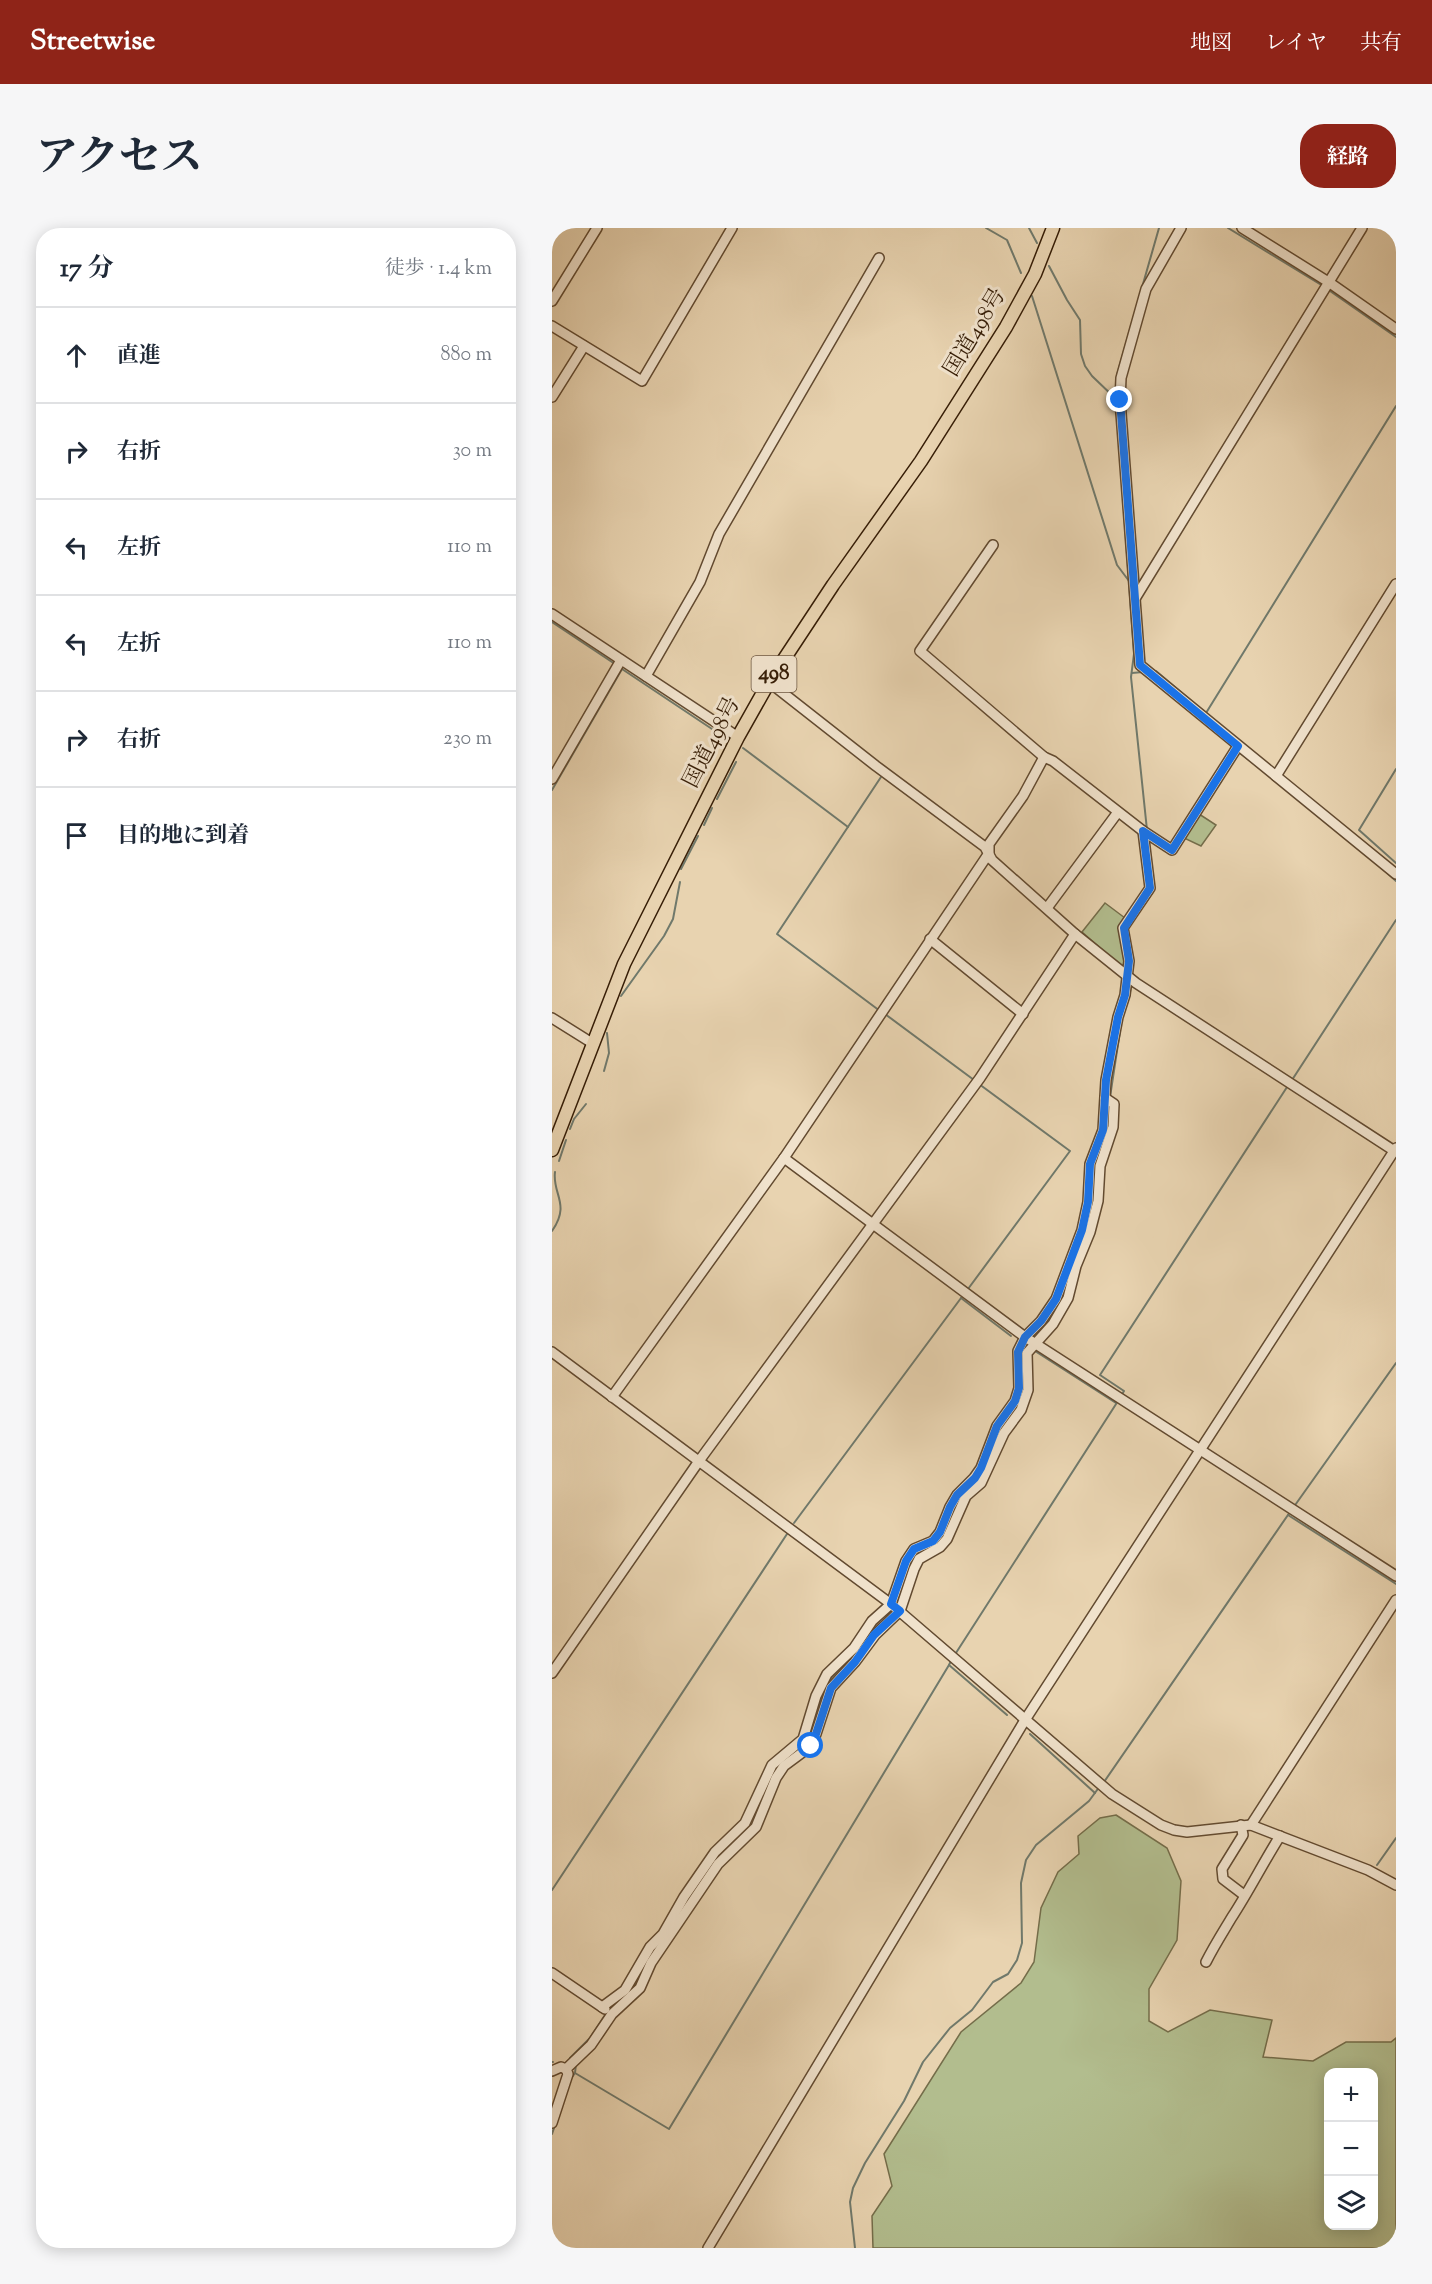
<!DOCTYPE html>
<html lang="ja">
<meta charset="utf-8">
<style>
body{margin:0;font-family:"Sorts Mill Goudy","Noto Serif JP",serif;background:#f6f6f7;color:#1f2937}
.controls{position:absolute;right:18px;bottom:18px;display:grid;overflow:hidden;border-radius:12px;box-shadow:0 3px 15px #0003}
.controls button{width:54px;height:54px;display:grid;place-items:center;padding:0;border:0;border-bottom:2px solid #e0e1e3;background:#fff;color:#1f2937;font:30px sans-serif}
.stop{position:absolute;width:18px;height:18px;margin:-14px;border:4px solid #1a73e8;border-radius:50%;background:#fff}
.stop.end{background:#1a73e8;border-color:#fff;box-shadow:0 2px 6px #0008}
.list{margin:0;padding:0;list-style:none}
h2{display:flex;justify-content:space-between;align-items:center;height:78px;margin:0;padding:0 24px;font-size:26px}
h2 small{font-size:20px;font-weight:400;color:#747a83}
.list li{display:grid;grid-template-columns:39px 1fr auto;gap:18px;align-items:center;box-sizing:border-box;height:96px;padding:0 24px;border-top:2px solid #e0e1e3}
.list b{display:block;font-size:22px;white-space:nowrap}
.list em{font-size:20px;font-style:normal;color:#747a83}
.icon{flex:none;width:33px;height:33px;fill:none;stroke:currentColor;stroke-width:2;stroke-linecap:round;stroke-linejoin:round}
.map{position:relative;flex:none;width:844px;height:2020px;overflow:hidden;border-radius:24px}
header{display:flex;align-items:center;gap:36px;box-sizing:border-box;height:84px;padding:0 30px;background:#8f2418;color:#fff}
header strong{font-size:28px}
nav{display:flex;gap:33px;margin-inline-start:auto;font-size:21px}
.intro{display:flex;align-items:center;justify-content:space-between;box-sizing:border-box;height:144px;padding:0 36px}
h1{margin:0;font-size:42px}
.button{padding:15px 27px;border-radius:24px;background:#8f2418;color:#fff;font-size:21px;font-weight:700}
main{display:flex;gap:36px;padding:0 36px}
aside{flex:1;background:#fff;border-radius:24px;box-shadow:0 3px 15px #0003}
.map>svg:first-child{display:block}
.green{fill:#b2bd8e;stroke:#746d4a;stroke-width:1.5;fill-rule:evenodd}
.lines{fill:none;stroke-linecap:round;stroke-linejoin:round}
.stream{stroke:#70796b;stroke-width:2}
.minor-casing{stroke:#624a30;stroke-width:12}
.highway-casing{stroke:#361d06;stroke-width:15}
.minor{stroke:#f0e2cc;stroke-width:9}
.highway{stroke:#e8d3b0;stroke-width:12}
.route{stroke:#1a73e8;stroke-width:8}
.labels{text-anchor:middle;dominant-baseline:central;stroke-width:6;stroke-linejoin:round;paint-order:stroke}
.shield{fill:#f0e2cc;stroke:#6e5841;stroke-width:1.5}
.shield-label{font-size:21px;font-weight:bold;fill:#361d06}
.street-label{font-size:22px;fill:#361d06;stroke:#f0e2cc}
</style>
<header>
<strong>Streetwise</strong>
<nav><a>地図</a><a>レイヤ</a><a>共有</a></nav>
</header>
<div class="intro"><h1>アクセス</h1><a class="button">経路</a></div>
<main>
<aside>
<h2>17 分<small>徒歩 · 1.4 km</small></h2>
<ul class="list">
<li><svg class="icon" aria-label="ahead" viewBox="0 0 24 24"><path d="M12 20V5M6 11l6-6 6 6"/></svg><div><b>直進</b></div><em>880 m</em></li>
<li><svg class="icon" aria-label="right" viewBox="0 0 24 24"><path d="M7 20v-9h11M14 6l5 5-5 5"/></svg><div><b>右折</b></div><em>30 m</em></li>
<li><svg class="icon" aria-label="left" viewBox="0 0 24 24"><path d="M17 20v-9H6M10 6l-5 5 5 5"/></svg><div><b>左折</b></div><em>110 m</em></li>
<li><svg class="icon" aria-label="left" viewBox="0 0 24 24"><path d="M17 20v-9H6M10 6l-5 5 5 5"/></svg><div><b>左折</b></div><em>110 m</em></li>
<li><svg class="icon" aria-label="right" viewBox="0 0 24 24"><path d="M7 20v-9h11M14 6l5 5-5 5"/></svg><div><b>右折</b></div><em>230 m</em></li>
<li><svg class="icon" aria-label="arrive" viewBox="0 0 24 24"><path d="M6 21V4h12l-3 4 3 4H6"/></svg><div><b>目的地に到着</b></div></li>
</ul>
</aside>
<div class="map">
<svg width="844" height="2020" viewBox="0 0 844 2020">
<rect width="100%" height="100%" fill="#e8d3b0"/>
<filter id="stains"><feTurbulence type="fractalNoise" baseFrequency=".00333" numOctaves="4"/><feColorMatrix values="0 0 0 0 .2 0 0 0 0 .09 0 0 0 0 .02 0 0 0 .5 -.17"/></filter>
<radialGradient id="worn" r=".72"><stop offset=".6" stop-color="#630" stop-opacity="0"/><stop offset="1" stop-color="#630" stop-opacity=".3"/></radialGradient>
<!-- green -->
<g class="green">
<path d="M647 586 664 597 649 618 632 610Z"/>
<path d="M553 675 573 690V734L570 739 530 704Z"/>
<path d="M564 1587 615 1620 629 1653 625 1712 597 1761V1793L616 1804 658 1782 720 1792 711 1829 761 1833 794 1814H839L844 1810V2020H321L320 1988 340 1958 332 1926 409 1804 469 1755 482 1734 489 1680 506 1644 527 1626 526 1608 548 1590ZM776 1844H822V1998H776Z"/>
</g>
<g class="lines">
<!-- stream -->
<g class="stream">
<path d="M434 0 455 12 469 45"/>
<path d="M477 0 485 15"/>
<path d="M676 0 771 58"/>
<path d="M497 38 515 72 528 92 529 126 533 138 540 148 564 171"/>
<path d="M778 63 844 109"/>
<path d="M480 68 565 337 577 353"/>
<path d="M565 147 607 0"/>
<path d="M570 255 582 426 579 449 595 602"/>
<path d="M0 394 63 436"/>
<path d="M67 439 160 501 171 511"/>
<path d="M604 443 643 476"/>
<path d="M580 445 591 444"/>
<path d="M652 484 654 485 844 178"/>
<path d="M191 520 296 599"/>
<path d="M688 525 705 538"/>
<path d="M844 541 807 602 844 635"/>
<path d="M0 562 70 441"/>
<path d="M165 571 184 534"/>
<path d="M152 597 160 580"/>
<path d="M830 640 844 653"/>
<path d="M129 641 146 608"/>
<path d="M592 677 601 664"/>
<path d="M580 749V736"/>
<path d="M69 768 112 708 121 691 128 654"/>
<path d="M577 769 580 754"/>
<path d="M328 783 225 706 329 549"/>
<path d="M333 786 422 852"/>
<path d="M52 843 57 825 55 805"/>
<path d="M740 852 844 692"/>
<path d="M558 869 568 803"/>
<path d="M18 901 22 891 34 876"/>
<path d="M556 902 557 878"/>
<path d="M7 933 14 912"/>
<path d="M542 971 543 937 549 921"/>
<path d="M0 1003C19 976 0 966 3 944"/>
<path d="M416 1061 518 923 427 856"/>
<path d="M409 1070 459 1108"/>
<path d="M479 1111 497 1094"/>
<path d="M483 1123 564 1175"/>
<path d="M569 1168 572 1163 548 1147 737 856"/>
<path d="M447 1203 467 1176"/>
<path d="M741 1280 844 1135"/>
<path d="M736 1287 844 1356"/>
<path d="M242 1295 412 1066"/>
<path d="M393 1305 397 1293"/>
<path d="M358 1336 363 1328 379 1319"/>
<path d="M351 1361 355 1344"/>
<path d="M402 1428 566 1173"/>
<path d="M399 1433 397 1437 455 1487"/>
<path d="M478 1506 543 1565"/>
<path d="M252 1518 259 1506 272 1463 279 1450 306 1423 319 1404 340 1385"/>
<path d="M552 1554 738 1284"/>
<path d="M215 1559 226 1537"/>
<path d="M163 1633 167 1626 182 1614"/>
<path d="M825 1637 844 1610"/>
<path d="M0 1662 235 1306"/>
<path d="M80 1761 94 1734"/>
<path d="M20 1832 18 1830 38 1810 57 1781 66 1775"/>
<path d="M0 1834H1"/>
<path d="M23 1845 117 1901 397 1437"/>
<path d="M18 1852 23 1845 24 1836"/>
<path d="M0 1906 3 1897"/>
<path d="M303 2020 298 1974 301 1960 313 1935 352 1873 371 1834 398 1800 420 1782 441 1754 456 1746 465 1732 470 1715 469 1655 474 1632 484 1617 537 1573 548 1558"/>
</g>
<!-- minor casing -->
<g class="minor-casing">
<g id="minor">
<path d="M629 0 594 61 569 150 568 172 588 437 844 646"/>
<path d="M690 0 778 55 844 101"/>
<path d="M0 73 45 0"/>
<path d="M0 98 90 153 180 0"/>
<path d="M0 169 32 118"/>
<path d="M441 317 368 423 492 529 501 533 591 603 620 622 686 518"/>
<path d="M584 369 810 0"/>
<path d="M0 386 186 509"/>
<path d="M94 448 148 354 167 306 327 30"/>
<path d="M217 454 324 538 433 619 440 632 523 706 584 755 844 924"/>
<path d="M724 548 844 356"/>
<path d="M0 551 69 432"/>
<path d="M495 680 566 584"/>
<path d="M378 711 471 786"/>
<path d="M0 790 40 815"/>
<path d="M232 930 473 1109 844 1348"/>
<path d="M0 1124 339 1376 560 1566 609 1597 622 1602 635 1604 699 1597 816 1642 844 1657"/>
<path d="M60 1169 232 930 437 625V616L471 568 492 529"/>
<path d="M0 1445 147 1233 428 850 523 706"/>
<path d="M689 1597 691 1607 670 1641 671 1651 692 1667"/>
<path d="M699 1597 844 1372"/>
<path d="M654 1734C662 1718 671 1704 680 1689 697 1663 711 1635 728 1608"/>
<path d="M0 1745 53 1781"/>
<path d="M50 1779 73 1762 98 1719 111 1706 132 1669 163 1624 193 1595 220 1537 251 1511 264 1468 275 1446 302 1420 320 1393 339 1376 354 1333 362 1321 381 1313 388 1304 398 1279 405 1267 422 1250 429 1240 445 1198 463 1173 467 1160 466 1123 473 1109 489 1093 504 1071 530 1002 536 974 538 936 551 902 554 852 566 789 573 767 577 733 571 700 598 660 591 603"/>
<path d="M0 1843 9 1839 14 1841"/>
<path d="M0 1895 16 1846 14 1841 39 1817 60 1786 88 1760 99 1735 166 1636 204 1599 224 1550 232 1538 259 1518 264 1506 279 1460 303 1434 323 1407 348 1383 362 1341 367 1331 388 1319 395 1311 414 1268 429 1255 452 1205 469 1182 476 1162 475 1125 501 1096 516 1070 524 1038 538 1004 546 973 548 938 561 899 562 876 553 870"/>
<path d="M156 2020 473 1492 844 920"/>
</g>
</g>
<!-- highway casing -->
<g class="highway-casing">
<path id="highway" d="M0 922 72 736 186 509 217 454 281 357 369 233 454 99 483 46 501 0"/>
</g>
<!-- minor -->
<use href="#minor" class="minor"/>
<!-- highway -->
<use href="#highway" class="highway"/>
</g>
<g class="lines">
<!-- route -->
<path class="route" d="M259 1518 264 1506 279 1460 303 1434 322 1407 348 1383 339 1376 354 1333 362 1321 381 1313 388 1304 398 1279 405 1267 423 1250 429 1240 445 1198 463 1173 467 1160 466 1124 473 1109 489 1093 504 1071 530 1002 536 974 538 936 551 902 554 852 566 789 573 767 577 733 572 700 598 660 591 603 620 622 686 518 588 437 568 172"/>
</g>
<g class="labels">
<!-- shield labels -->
<rect class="shield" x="199.5" y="428" width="45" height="36" rx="4.5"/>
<g class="shield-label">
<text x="222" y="446">498</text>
</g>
<!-- street labels -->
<g class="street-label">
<text transform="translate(424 105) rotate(-59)">国道498号</text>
<text transform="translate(161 515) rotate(-63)">国道498号</text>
</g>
</g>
<rect width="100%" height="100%" filter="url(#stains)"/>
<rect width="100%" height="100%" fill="url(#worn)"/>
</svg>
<div class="controls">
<button>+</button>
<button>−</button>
<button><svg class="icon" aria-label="layers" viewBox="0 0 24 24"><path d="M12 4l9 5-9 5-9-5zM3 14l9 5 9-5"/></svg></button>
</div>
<div class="stop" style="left:259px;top:1518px"></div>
<div class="stop end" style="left:568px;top:172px"></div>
</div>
</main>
